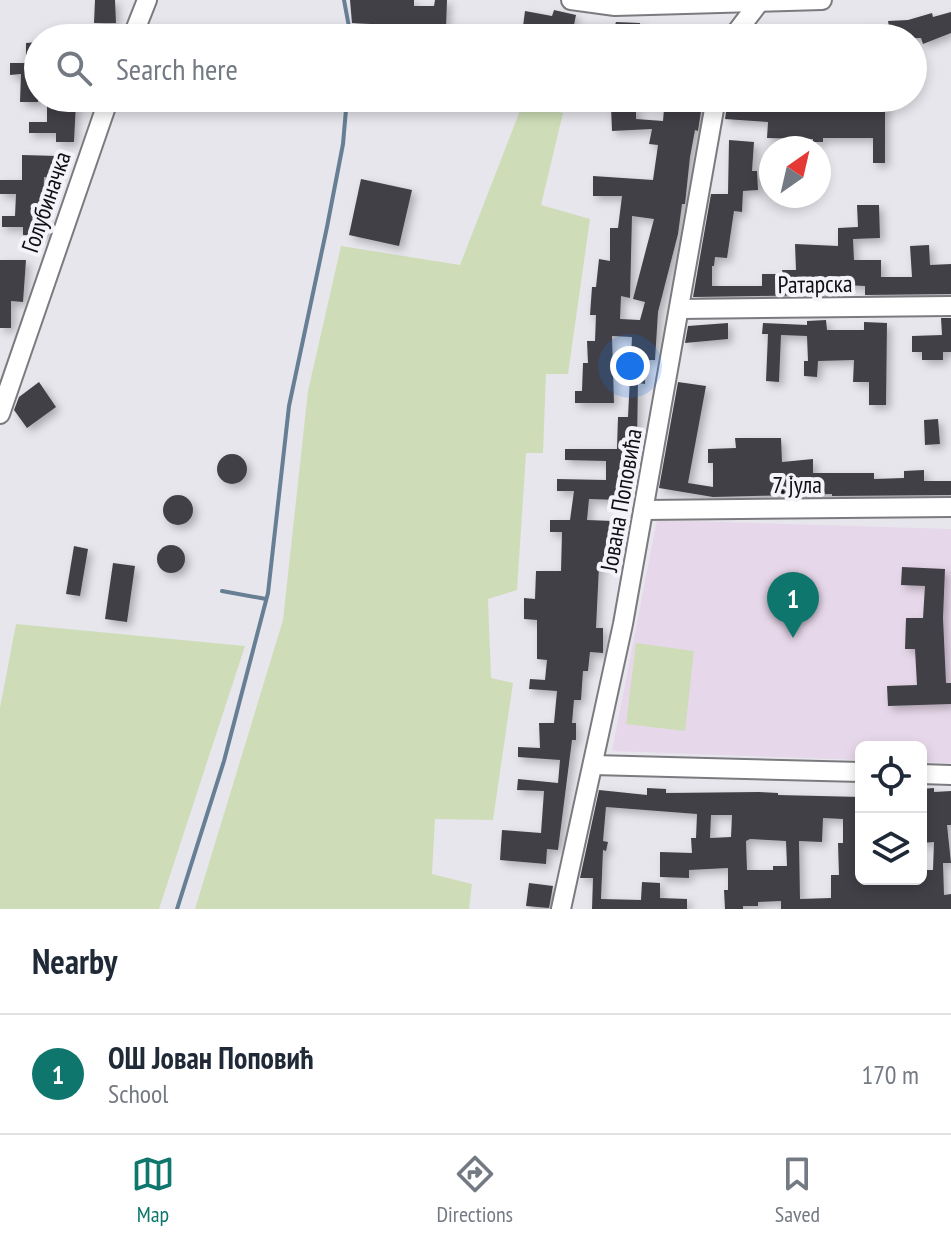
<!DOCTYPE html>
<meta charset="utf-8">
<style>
body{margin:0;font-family:"PT Sans Narrow",sans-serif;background:#f2f2f3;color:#1f2937}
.controls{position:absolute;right:24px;bottom:24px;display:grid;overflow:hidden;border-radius:12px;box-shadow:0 4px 12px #0003}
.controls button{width:72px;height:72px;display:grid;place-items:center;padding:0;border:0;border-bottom:2px solid #e0e1e3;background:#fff;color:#1f2937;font:40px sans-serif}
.compass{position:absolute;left:759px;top:136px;width:72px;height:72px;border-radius:50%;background:#fff;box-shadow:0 4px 12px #0003;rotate:34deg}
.you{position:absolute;left:630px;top:366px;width:28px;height:28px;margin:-20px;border:6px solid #fff;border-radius:50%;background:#1a73e8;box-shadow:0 0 0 12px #1a73e833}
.badge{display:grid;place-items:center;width:52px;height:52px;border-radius:50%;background:#0f766e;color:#fff;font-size:26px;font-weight:700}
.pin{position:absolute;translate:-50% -66px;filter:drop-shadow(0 2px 4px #0008)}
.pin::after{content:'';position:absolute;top:42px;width:28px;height:24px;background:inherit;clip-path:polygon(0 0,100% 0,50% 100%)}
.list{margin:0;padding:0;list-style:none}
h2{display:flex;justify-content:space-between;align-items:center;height:104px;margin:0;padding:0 32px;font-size:34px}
h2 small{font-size:26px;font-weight:400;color:#747a83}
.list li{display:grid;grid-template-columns:52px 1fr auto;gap:24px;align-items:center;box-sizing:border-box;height:120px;padding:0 32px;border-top:2px solid #e0e1e3}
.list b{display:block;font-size:30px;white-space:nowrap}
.list p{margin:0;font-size:26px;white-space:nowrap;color:#747a83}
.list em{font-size:26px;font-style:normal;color:#747a83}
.icon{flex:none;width:44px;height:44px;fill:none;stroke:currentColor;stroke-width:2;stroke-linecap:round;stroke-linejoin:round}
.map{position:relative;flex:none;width:951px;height:909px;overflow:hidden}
.search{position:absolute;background:#fff;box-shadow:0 4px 12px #0003;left:24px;right:24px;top:24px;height:88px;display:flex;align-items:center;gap:20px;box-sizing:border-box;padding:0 28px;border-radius:44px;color:#747a83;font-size:30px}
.sheet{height:224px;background:#fff}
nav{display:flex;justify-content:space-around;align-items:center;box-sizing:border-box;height:112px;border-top:2px solid #e0e1e3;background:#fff;font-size:22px;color:#747a83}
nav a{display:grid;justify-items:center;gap:4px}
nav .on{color:#0f766e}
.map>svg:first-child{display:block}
.education{fill:#e7d7ea}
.green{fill:#ceddb8}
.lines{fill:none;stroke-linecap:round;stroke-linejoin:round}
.stream{stroke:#667f94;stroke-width:4}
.building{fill:#424146;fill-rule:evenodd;filter:url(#shadow)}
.minor-casing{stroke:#7b7a7f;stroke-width:22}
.minor{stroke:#fff;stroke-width:18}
.labels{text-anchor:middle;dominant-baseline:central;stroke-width:8;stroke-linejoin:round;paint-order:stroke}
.street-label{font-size:24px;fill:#0f0f11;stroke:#f4f3f9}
</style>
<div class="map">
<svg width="951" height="909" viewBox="0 0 951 909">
<defs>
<filter id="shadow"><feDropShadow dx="4" dy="4" stdDeviation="4" flood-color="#0004"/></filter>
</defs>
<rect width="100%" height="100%" fill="#e7e6ec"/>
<!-- education -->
<path class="education" d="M657 520 951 529V763L921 762V747H861V760L612 751Z"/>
<!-- green -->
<g class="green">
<path d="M523 103 563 113 541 205 590 219 568 374H546L543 453H526L517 590 488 599 491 678 513 683 493 820 435 819 432 874 472 884 469 909H195L283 620 308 391 341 246 460 265Z"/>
<path d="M16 624 245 646 159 909H0V708Z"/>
<path d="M636 643 694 651 685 731 626 724Z"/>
</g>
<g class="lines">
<!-- stream -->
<g class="stream">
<path d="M344 0 351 38"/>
<path d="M222 591 266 599"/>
<path d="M177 909 224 761 268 593 289 406 327 227 343 144 347 98"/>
</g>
</g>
<!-- building -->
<g class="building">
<path d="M95 0H115L116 23H94Z"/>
<path d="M350 0H414V6H434L435 0H447L446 28 352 23Z"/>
<path d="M554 10 576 15 573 30 544 24 541 38 522 34 525 11 552 16Z"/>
<path d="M951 12V33L923 44 921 38H861V27H889L888 21 908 20 932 13 933 17Z"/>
<path d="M616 22 640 23V38H579V24L615 25Z"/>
<path d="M38 42V102H20L21 74 10 75V63H26V43Z"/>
<path d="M665 98H703L698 131 695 130 690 157 685 204H682L678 234 658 312 655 360H645V384L638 383 637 442H628V469H620L619 500 589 499 587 520 613 521V541L606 540 605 566H599L596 628H603V653L590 652 588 671H583L581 700H574L572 723H576V740H572L558 850 547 849 546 864 500 860 502 830 541 833 544 791 517 790 518 779 558 783 560 760 518 757V747L540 748 539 723H554L557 691 529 689 530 679 545 680 547 660 537 659V620L524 619V598L535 599 536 571H561L562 532H550V520H570L574 491H557V479L606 480V461L565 460V449H617L618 417H628L632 337 612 336 614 403H575V391H582L583 363H588L587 341H595L596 315H590L592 287H596L599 259 610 261V228H618L622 196H593V176L653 180 658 145 649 144 652 129 612 131 611 107 636 106V119L663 121ZM632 216 654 219 633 299 645 302 640 320 620 319 621 296 630 298Z"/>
<path d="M728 98H764L763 106 805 108H826V98H885V163H873V138H823V142H813V139L767 138 768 122 725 119Z"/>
<path d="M47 102H76L74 142H56V133H29V122H47Z"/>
<path d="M729 140 754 142 752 171H757L758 190 743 191 742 212 734 211 727 258 715 257 714 266H712V286H762V274H783L782 270H796L795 244 838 246V228L858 227 857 205H879L880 238 853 239 854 260H881V277H912L910 246 929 245 930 265 951 264V294L865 295V286L825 284V295L693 297 711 194H728Z"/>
<path d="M22 155 58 156V178L44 177 43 217H46V236L23 235V227H2V216H15L16 194H0V180H22Z"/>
<path d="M361 179 412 190 399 246 349 235Z"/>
<path d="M0 260H26L23 302 11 301V328H0Z"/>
<path d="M941 318H951V352H943V360H922V352H912V336L942 335Z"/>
<path d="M826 320 827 330H864V322L887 323 886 405H869V382H853L854 360 818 361 817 377 804 376V361H808L807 336 781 335 779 382 766 381 768 334H762L763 323 807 325V321Z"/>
<path d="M728 323V339L685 343 688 326Z"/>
<path d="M39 382 56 407 27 428 14 410 19 397Z"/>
<path d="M678 382 706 386 688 483 713 487V463H708V449L736 448 735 438H781L782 462 813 459V473H874V479L904 478V471L924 470V481H951V495L832 496V494L713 497 659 488Z"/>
<path d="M938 419 940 444 925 445 924 420Z"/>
<circle cx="232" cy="469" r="15"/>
<circle cx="178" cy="510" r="15"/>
<circle cx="171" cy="559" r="14"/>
<path d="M74 546 88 549 80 596 66 594Z"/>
<path d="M113 563 135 566 127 622 105 619Z"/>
<path d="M902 567 945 569 943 618 946 683H951V704L888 706 887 686 917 685 915 649H905L906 618H923L925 586 901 585Z"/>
<path d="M647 788 666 789V793L759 792 778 793V795L861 797 859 879H924V870H933L934 842 921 843V789L934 788V792L951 791V825H947L951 863H943L944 895 951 894V909H781V901L758 902V906H743V909H725L724 890H728V868L689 870V878L660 877V852L692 853 691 838H696L697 814 606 807 603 841 608 842 606 851 603 850 601 899 641 900 642 882 660 883V898L687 899V909H592L593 878H580L599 790 647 795ZM711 815H732L731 837 710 838ZM823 818 843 819V843H838L839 875H831V898L800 899 799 841 822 842ZM750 839 786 841 787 866H773V870H747L746 841Z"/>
<path d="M529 883 553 886 549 908 526 906Z"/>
</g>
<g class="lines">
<!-- minor casing -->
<g class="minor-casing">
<g id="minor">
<path d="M571 0 615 6 822 0"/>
<path d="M132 38 147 0"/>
<path d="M732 38 761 0"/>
<path d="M679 309 951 306"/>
<path d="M0 414 109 98"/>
<path d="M644 510 951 507"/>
<path d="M593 765 861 772"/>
<path d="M921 774 951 775"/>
<path d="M561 909 623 624 716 98"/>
</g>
</g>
<!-- minor -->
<use href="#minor" class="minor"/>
</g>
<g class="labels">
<!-- street labels -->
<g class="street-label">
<text transform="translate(46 202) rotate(-71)">Голубиначка</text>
<text transform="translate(815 284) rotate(-1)">Ратарска</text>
<text x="797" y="484">7. јула</text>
<text transform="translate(621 500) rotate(-80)">Јована Поповића</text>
</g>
</g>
</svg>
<div class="controls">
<button><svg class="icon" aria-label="locate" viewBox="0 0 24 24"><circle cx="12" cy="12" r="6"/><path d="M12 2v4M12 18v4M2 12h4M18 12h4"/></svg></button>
<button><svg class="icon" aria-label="layers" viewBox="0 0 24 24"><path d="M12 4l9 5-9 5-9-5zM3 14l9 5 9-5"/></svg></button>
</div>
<svg class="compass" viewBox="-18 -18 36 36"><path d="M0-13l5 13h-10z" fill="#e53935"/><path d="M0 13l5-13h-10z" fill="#747a83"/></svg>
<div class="you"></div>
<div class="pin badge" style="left:793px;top:638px">1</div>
<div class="search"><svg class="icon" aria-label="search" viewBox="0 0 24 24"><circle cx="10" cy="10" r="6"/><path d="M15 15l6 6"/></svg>Search here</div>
</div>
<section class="sheet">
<h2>Nearby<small></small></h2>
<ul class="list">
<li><span class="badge">1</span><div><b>ОШ Јован Поповић</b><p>School</p></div><em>170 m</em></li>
</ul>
</section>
<nav>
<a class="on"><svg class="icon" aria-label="map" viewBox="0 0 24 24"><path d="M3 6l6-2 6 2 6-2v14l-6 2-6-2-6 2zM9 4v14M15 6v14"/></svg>Map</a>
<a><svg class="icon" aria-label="directions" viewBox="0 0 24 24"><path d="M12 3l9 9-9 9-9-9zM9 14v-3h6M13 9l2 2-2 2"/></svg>Directions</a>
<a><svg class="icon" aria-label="saved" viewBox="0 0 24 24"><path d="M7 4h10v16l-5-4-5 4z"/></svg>Saved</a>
</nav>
